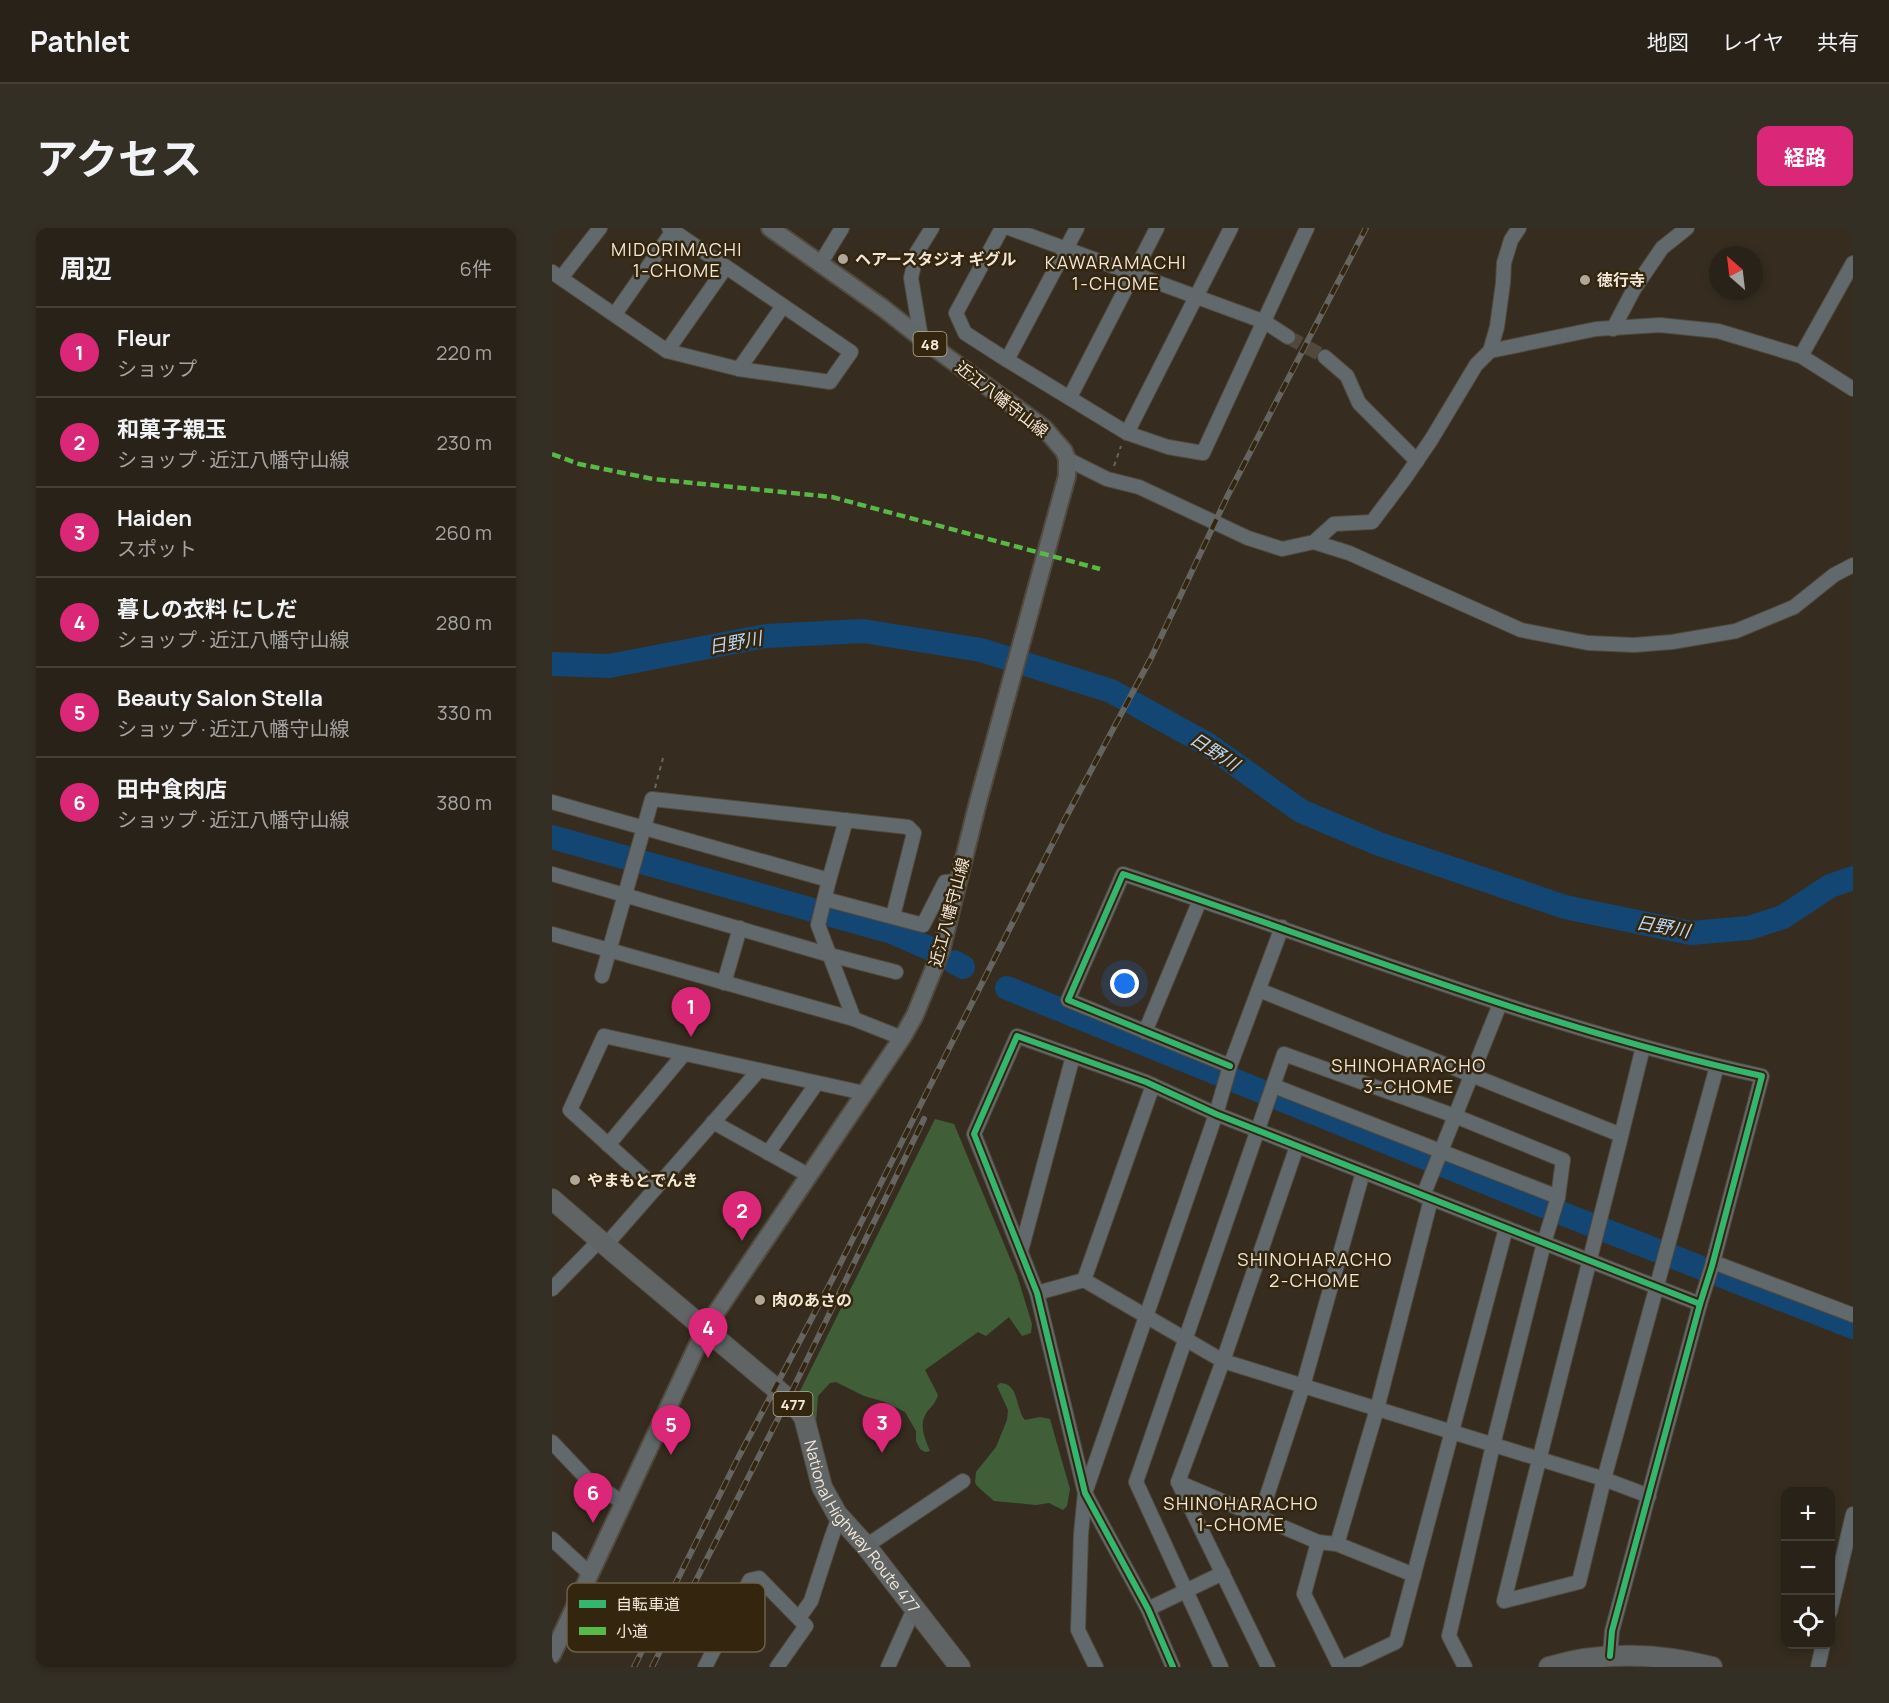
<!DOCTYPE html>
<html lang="ja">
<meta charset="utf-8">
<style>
body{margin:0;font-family:Manrope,"Noto Sans JP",sans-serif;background:#342f25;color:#f1f3f6}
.controls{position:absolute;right:18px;bottom:18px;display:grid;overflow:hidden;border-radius:12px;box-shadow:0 3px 9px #0003}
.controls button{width:54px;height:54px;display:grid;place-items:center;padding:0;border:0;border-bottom:2px solid #443f37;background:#282218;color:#f1f3f6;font:30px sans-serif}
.compass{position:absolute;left:1157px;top:18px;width:54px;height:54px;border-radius:50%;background:#282218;box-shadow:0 3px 9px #0003;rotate:332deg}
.you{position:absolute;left:573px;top:756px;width:21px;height:21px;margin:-15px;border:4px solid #fff;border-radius:50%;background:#1a73e8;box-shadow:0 0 0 9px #1a73e833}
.badge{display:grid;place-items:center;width:39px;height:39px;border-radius:50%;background:#db2777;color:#fff;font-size:20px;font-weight:700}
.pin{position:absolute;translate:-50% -50px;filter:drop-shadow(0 2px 3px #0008)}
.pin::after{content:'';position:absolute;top:32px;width:21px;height:18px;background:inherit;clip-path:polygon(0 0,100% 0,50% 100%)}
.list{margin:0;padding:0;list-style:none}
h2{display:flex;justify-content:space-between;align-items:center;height:78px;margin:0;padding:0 24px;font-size:26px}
h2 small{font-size:20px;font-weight:400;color:#a5a4a2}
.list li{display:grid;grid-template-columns:39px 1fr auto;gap:18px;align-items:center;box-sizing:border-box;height:90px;padding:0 24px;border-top:2px solid #443f37}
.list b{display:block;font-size:22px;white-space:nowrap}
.list p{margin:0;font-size:20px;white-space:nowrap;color:#a5a4a2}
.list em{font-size:20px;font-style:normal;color:#a5a4a2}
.icon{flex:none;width:33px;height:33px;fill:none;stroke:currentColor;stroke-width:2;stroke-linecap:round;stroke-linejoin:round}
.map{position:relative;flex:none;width:1301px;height:1439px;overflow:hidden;border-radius:12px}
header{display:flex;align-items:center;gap:36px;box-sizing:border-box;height:84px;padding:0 30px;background:#282218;border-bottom:2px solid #443f37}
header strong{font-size:28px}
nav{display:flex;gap:33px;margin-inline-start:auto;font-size:21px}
.intro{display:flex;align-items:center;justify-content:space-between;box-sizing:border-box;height:144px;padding:0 36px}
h1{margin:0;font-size:42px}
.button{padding:15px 27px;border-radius:12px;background:#db2777;color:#fff;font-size:21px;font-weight:700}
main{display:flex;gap:36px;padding:0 36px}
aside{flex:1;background:#282218;border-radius:12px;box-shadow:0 3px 9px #0003}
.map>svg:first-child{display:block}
.green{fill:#405f39}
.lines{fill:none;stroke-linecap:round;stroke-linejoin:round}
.river{stroke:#134673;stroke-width:24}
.minor-tunnel{stroke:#52493c;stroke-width:14;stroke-dasharray:14 7;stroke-linecap:butt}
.minor-casing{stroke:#524a3f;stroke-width:16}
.major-casing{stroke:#524a3f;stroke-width:20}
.highway-casing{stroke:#524a3f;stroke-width:22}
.path{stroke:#666764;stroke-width:2;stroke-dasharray:4.5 4.5;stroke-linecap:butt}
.minor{stroke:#61696c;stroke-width:14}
.major{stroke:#626869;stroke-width:16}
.highway{stroke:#616464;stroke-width:20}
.rail-casing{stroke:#656460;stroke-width:6}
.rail{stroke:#34250e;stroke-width:4;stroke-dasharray:11;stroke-linecap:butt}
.quiet{stroke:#58b947;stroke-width:4.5;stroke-dasharray:9 4.5;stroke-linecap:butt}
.cycleway-casing{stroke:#34250e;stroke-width:10}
.cycleway{stroke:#33b770;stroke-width:6}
.poi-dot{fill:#b0a799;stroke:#34250e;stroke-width:2}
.labels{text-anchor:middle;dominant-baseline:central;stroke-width:5;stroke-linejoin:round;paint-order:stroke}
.shield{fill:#34250e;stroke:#b9ae9d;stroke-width:1.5}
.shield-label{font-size:15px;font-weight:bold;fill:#f2e8da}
.poi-label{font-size:16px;font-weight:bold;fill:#f2e8da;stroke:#34250e;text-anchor:start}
.street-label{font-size:16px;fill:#f2e8da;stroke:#34250e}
.neighbourhood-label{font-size:18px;letter-spacing:1.5px;fill:#f2e8da;stroke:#34250e}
.water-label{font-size:18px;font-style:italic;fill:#bad7f5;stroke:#34250e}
.key{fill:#34250e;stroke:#6d604b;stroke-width:1.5}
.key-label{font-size:16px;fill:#f2e8da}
</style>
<header>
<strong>Pathlet</strong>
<nav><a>地図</a><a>レイヤ</a><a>共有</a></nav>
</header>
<div class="intro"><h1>アクセス</h1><a class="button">経路</a></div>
<main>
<aside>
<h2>周辺<small>6件</small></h2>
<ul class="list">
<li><span class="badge">1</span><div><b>Fleur</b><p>ショップ</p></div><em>220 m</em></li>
<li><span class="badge">2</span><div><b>和菓子親玉</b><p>ショップ · 近江八幡守山線</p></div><em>230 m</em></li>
<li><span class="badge">3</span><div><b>Haiden</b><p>スポット</p></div><em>260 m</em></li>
<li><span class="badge">4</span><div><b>暮しの衣料 にしだ</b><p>ショップ · 近江八幡守山線</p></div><em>280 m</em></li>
<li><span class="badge">5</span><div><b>Beauty Salon Stella</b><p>ショップ · 近江八幡守山線</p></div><em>330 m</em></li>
<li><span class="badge">6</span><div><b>田中食肉店</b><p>ショップ · 近江八幡守山線</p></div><em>380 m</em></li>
</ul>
</aside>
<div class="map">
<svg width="1301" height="1439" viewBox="0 0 1301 1439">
<rect width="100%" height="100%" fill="#362d20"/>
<!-- green -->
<g class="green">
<path d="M383 891 402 896 465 1047 480 1096 479 1105 470 1108 457 1089 434 1108 426 1104 373 1142 386 1167C384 1174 380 1178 375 1184 366 1197 373 1210 378 1223L373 1224 368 1221 364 1213V1203L353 1184 333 1174 312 1168 284 1154 278 1155 266 1168 264 1195H259L246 1167Z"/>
<path d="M448 1155C468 1156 463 1181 473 1192L488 1189 498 1191 518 1261 515 1278 511 1282 497 1275 484 1277 442 1273 425 1258 423 1254 424 1244 444 1219 455 1192 456 1182 445 1158Z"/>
</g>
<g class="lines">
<!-- river -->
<g class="river">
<path d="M0 436 57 438 214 408 311 403 429 422 559 463 655 516 749 583 827 616 1013 679 1139 705 1197 700 1231 689 1278 658 1301 650"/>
<path d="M0 609 340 704 379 721"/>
<path d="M402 734 411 739"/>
<path d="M455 760 1014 987 1301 1099"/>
</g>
<!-- minor-tunnel -->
<path class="minor-tunnel" d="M736 109 773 129"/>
<!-- minor casing -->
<g class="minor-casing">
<g id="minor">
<path d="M450 0 404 85 413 105 455 132 575 205 616 219 651 225 755 0"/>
<path d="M457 0 713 94 736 109"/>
<path d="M268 36 290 0"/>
<path d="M0 44 115 123 187 141 278 154 299 124 117 0"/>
<path d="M9 50 48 0"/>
<path d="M63 86 123 0"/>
<path d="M1061 101 1082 61 1110 20 1135 0"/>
<path d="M369 110 359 50 365 24 380 0"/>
<path d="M115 123 174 39"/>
<path d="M938 123 1044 101 1108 97 1166 103 1249 128 1301 161"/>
<path d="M1249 128 1301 35"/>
<path d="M773 129 795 148 807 175 865 233"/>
<path d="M455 132 525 0"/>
<path d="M187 141 231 78"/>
<path d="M518 169 605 0"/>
<path d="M575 205 679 0"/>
<path d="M515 231 555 251 587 259 696 310 730 321 762 314 782 296 820 294 851 253 879 212 924 137 938 123 945 99 951 55 952 35 959 12 967 0"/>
<path d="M762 314 797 325 969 402 1036 415 1082 417 1120 414 1184 403 1242 379 1282 347 1301 337"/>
<path d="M0 574 277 652 266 697 302 791"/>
<path d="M0 646 278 727 344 744"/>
<path d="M277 652 294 592"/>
<path d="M273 671 371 697 393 654 406 653"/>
<path d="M0 706 302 791 350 810"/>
<path d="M50 748 100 571 356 599 362 605 341 688"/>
<path d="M172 755 188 700"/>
<path d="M707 762 1069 907"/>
<path d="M593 804 648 672"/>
<path d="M1091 819C1046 1004 997 1188 952 1373L1027 1354 1052 1251 1165 838"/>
<path d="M678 838 516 772 571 646C783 716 991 800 1210 848L1160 1038 1148 1076 1060 1403 1058 1428"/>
<path d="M722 858 1006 969"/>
<path d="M161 894 256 947"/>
<path d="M56 917 132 826"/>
<path d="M216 925 265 855"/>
<path d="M103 959 18 882 52 808 312 865"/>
<path d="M871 968 948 776"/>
<path d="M53 1018 207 842"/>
<path d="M469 1023 521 828"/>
<path d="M1161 1034 1301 1087"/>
<path d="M532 1052 601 857"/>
<path d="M0 1061 47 1013"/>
<path d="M485 1065 532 1052 671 1133 1052 1251 1097 1268"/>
<path d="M0 1214 35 1251 70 1274"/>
<path d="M626 1254 766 1314 785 1316 862 1347"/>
<path d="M708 1289 751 1158 811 944"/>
<path d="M0 1311 38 1346"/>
<path d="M766 1314 752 1366 788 1439"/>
<path d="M785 1316 825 1181 879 971"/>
<path d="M314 1318 411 1253"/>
<path d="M596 1381 671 1345"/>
<path d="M1278 1384 1301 1286"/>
<path d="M247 1390 259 1373 279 1311 284 1297 290 1291"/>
<path d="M153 1439 198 1352 207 1350 254 1398 225 1439"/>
<path d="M336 1439 362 1381"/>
<path d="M544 1439 526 1402 529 1306 533 1265 664 886 678 838 730 699"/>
<path d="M621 1439 596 1381 533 1265 485 1065 422 906 465 808 594 854 664 886 1148 1076"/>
<path d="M669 1439 584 1254 732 826 903 888 1011 932 1006 969 992 1015 941 1217 897 1408 913 1439"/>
<path d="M716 1439 626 1254 671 1133 745 918"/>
<path d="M791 1439 844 1414 954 1000"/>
<path d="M1266 1439 1271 1416"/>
</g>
</g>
<!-- major casing -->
<g class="major-casing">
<path id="major" d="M0 1427 153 1101 350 810 363 787 389 723 426 574 515 248V231L512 223 492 200 369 110 331 80 218 0"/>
</g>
<!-- highway casing -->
<g class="highway-casing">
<g id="highway">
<path id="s1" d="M0 971 59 1022 241 1175 252 1189 270 1259 285 1286 314 1318 408 1439"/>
<path d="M997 1439C1049 1423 1107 1425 1160 1439"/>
</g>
</g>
<!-- path -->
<g class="path">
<path d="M562 238 569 218"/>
<path d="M103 560 111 530"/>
</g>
<!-- minor -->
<use href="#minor" class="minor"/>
<!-- major -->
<use href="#major" class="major"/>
<!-- highway -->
<use href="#highway" class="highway"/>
<!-- rail casing -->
<g class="rail-casing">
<g id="rail">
<path d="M82 1439 186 1230 281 1050 513 591 599 430 675 269 814 0"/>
<path d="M100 1439 236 1171 372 891"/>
</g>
</g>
<!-- rail -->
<use href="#rail" class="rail"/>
<!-- quiet -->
<path class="quiet" d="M0 226 27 236 101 251 280 269 548 341"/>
<!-- cycleway casing -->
<g class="cycleway-casing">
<g id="cycleway">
<path d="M678 838 516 772 571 646C783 716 991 800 1210 848L1160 1038 1148 1076 1060 1403 1058 1428"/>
<path d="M621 1439 596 1381 533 1265 485 1065 422 906 465 808 594 854 664 886 1148 1076"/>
</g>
</g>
<!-- cycleway -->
<use href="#cycleway" class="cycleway"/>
</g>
<!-- markers -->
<g class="poi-dot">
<circle cx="291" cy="31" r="6"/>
<circle cx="1033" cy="52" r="6"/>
<circle cx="23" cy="952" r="6"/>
<circle cx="208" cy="1072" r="6"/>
</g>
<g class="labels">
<!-- shield labels -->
<g class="shield">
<rect x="361.5" y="104" width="33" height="24" rx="4.5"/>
<rect x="221.5" y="1164" width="39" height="24" rx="4.5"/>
</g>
<g class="shield-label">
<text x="378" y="116">48</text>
<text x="241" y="1176">477</text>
</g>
<!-- poi labels -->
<g class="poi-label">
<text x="303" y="31">ヘアースタジオ ギグル</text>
<text x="1045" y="52">徳行寺</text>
<text x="35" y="952">やまもとでんき</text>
<text x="220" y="1072">肉のあさの</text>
</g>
<!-- street labels -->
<g class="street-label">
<text transform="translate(450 171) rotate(38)">近江八幡守山線</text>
<text transform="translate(397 684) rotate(-75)">近江八幡守山線</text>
<text stroke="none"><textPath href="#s1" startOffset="460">National Highway Route 477</textPath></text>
</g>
<!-- neighbourhood labels -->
<g class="neighbourhood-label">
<text x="125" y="21">MIDORIMACHI<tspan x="125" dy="21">1-CHOME</tspan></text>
<text x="564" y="34">KAWARAMACHI<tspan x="564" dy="21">1-CHOME</tspan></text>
<text x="857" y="837">SHINOHARACHO<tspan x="857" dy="21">3-CHOME</tspan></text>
<text x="763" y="1031">SHINOHARACHO<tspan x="763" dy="21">2-CHOME</tspan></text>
<text x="689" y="1275">SHINOHARACHO<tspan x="689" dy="21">1-CHOME</tspan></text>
</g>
<!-- water labels -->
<g class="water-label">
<text transform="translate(183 414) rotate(-10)">日野川</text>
<text transform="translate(663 523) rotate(33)">日野川</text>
<text transform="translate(1111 698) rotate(10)">日野川</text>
</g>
</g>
<!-- legend -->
<rect x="15" y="1355" width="198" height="69" rx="9" class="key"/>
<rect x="27" y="1372" width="27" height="8" fill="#33b770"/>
<rect x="27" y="1399" width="27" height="8" fill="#58b947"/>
<g class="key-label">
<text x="64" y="1382">自転車道</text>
<text x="64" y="1409">小道</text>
</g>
</svg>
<div class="controls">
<button>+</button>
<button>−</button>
<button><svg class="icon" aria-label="locate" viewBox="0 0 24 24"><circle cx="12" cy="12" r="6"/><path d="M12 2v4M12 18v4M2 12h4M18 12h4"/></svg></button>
</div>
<svg class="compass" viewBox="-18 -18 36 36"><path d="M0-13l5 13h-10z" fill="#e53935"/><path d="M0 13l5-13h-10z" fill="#a5a4a2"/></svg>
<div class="you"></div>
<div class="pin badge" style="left:139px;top:809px">1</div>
<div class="pin badge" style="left:190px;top:1013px">2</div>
<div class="pin badge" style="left:330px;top:1225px">3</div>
<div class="pin badge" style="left:156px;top:1130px">4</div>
<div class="pin badge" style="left:119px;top:1227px">5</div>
<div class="pin badge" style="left:41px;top:1295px">6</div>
</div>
</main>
